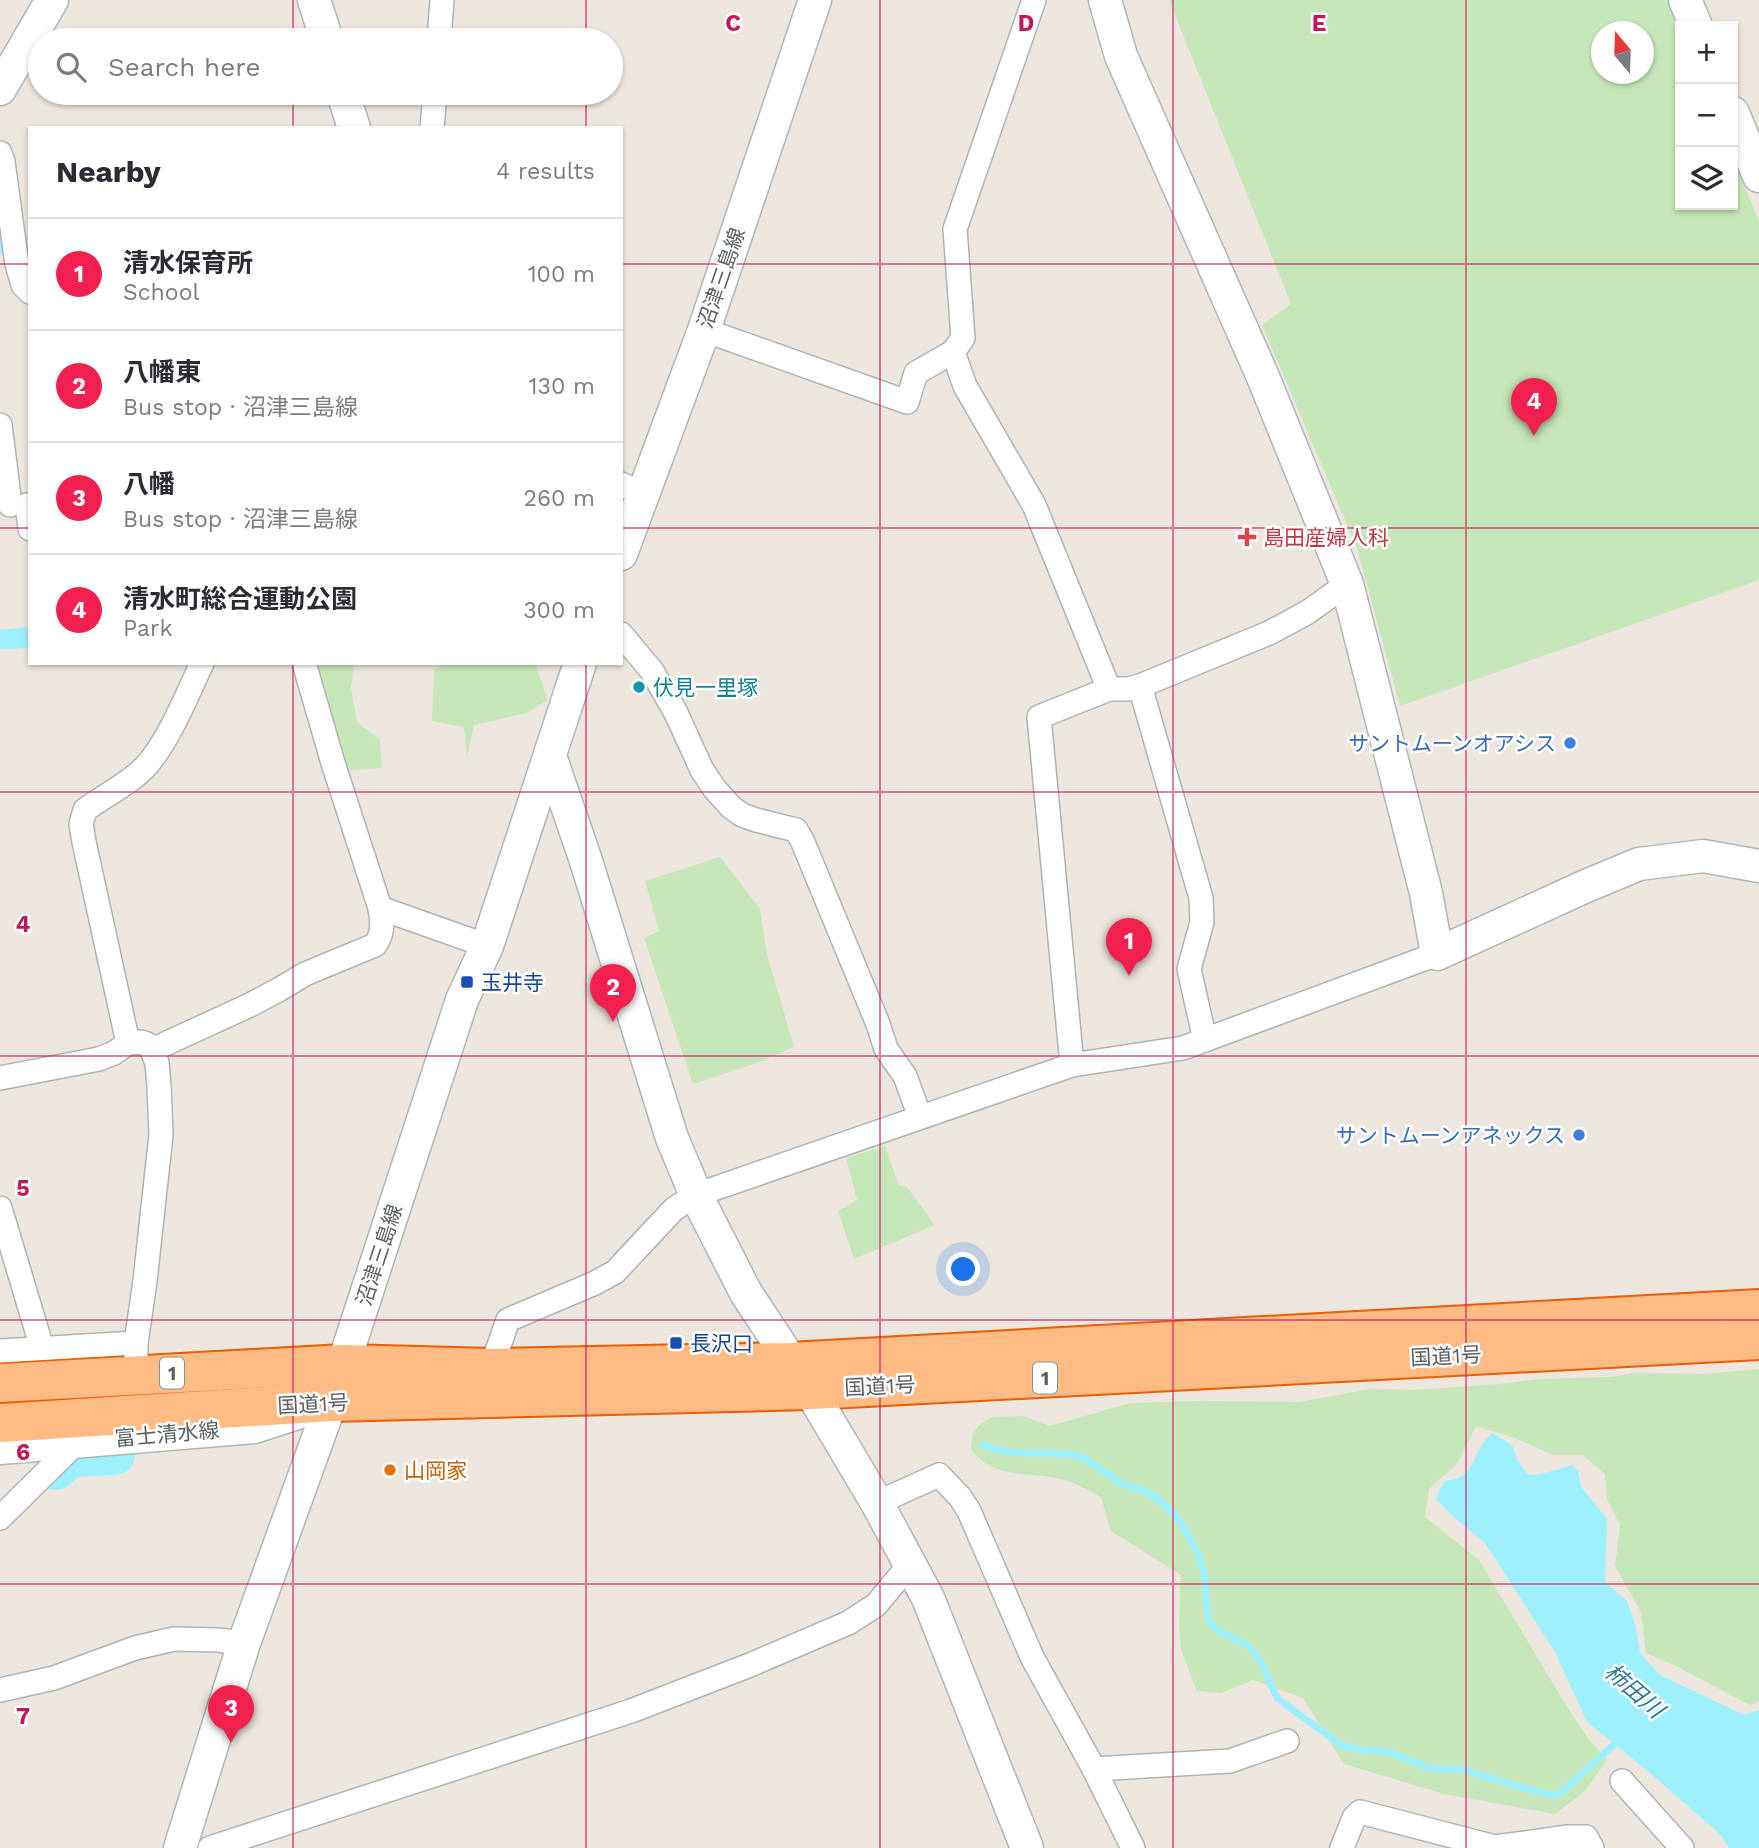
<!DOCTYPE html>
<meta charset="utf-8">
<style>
body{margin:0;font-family:"Work Sans","Noto Sans JP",sans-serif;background:#f7f7f7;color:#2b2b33}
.controls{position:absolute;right:21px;top:21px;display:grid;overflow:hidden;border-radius:0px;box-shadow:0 2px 5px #0004}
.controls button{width:63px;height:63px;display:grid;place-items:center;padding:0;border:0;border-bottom:2px solid #e1e1e2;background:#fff;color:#2b2b33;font:35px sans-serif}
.compass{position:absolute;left:1591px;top:21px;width:63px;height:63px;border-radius:50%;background:#fff;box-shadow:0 2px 5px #0004;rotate:341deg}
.you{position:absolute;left:964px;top:1270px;width:24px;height:24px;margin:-18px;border:5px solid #fff;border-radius:50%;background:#1a73e8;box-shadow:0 0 0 10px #1a73e833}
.badge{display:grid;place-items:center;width:46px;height:46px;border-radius:50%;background:#f2204e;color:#fff;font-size:23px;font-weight:700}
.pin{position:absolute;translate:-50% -58px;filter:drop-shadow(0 2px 4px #0008)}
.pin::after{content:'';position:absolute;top:37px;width:24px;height:21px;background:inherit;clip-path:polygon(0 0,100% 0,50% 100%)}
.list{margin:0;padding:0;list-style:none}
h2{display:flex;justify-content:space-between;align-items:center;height:91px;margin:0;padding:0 28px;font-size:30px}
h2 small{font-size:23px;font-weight:400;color:#7c7c81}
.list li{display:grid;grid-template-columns:46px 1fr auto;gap:21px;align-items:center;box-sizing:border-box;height:112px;padding:0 28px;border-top:2px solid #e1e1e2}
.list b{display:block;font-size:26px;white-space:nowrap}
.list p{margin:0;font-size:23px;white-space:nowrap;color:#7c7c81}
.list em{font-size:23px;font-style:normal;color:#7c7c81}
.icon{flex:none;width:38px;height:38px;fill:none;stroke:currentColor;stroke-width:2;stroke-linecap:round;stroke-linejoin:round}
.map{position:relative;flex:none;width:1759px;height:1848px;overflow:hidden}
.search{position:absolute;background:#fff;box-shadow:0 2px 5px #0004;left:28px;top:28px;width:595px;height:77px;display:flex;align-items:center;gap:18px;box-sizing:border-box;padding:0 24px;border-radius:38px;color:#7c7c81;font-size:26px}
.panel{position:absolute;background:#fff;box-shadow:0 2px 5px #0004;left:28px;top:126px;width:595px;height:539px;border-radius:0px}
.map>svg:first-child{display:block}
.green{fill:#c7e6ba;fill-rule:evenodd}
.water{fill:#9df1ff}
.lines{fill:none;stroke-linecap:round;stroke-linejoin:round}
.stream{stroke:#9df1ff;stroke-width:7}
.river{stroke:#9df1ff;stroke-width:40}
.street-casing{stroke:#aeb4b6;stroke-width:26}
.secondary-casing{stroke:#afb6b9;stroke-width:35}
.highway-casing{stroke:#ec5c00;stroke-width:42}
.street{stroke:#fff;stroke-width:23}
.secondary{stroke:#fff;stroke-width:32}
.highway{stroke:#ffbb84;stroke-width:38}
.grid{fill:none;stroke:#c2185b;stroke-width:2;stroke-opacity:0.55}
.health-dot{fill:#e0444e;stroke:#fff;stroke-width:2.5}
.culture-dot{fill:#0f9aa8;stroke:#fff;stroke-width:2.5}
.shop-dot{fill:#3f7fe0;stroke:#fff;stroke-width:2.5}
.transit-dot{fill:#1a4fb4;stroke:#fff;stroke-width:2.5}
.food-dot{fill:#e8710a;stroke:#fff;stroke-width:2.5}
.labels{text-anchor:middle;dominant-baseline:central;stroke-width:5;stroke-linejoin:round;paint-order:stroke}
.shield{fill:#fff;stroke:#8a8f91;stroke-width:2}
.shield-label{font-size:19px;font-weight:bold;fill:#585f62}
.street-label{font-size:21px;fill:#585f62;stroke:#fff}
.health-label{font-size:21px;fill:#be3a42;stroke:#fff;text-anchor:start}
.culture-label{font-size:21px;fill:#0d838f;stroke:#fff;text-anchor:start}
.shop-label{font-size:21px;fill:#366cbe;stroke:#fff;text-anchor:end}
.transit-label{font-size:21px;fill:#164399;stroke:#fff;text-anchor:start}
.food-label{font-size:21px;fill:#c56008;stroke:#fff;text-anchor:start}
.water-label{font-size:23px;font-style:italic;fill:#2e7b91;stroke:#fff}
.grid-label{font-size:23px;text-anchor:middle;font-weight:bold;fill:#c2185b;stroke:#fff;stroke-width:5;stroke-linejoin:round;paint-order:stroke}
</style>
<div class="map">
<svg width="1759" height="1848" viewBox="0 0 1759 1848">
<rect width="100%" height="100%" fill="#ede6df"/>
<!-- green -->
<g class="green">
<path d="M1169 0H1668L1680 31V205H1733V158L1759 221V580L1400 706 1357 548 1262 325 1291 304ZM1602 32H1644V74H1602Z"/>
<path d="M310 663H355L351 687 357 722 380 740 382 768 336 771Z"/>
<path d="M448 663H535L548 700 526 713 474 725 467 757 464 727 432 721 434 669Z"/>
<path d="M720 857 760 909 767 955 794 1047 762 1061 693 1084 644 938 659 931 645 881Z"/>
<path d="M885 1146 899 1186 907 1187 935 1225 854 1259 838 1211 857 1200 846 1158Z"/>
<path d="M1759 1369V1701L1750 1705 1676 1666 1646 1653 1641 1612 1615 1566 1620 1525 1607 1499 1605 1474 1583 1455H1553L1515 1438 1476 1426 1457 1464 1429 1489 1425 1517 1479 1560 1567 1707 1587 1737 1607 1760 1585 1791 1555 1814 1444 1794 1344 1764 1303 1698 1253 1680 1221 1693 1197 1691 1181 1650 1179 1624 1181 1575 1111 1531 1101 1497C1089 1491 1075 1482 1061 1479 1030 1472 991 1479 971 1449L972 1437 978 1426 992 1417 1024 1416 1050 1426 1130 1403 1199 1401 1300 1402 1371 1389 1415 1390 1499 1384 1538 1379 1610 1377 1634 1373 1705 1374Z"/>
</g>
<!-- water -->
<g class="water">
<path d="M28 627 29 648 0 649V630Z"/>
<path d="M1493 1433 1512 1445 1517 1459 1528 1475 1541 1474 1573 1465 1578 1471 1581 1487 1607 1519 1605 1582 1627 1601 1635 1624 1640 1653 1660 1675 1744 1715 1759 1710V1848H1729L1720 1834 1644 1768 1587 1722 1555 1652 1485 1543 1449 1513 1436 1499 1444 1481C1480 1478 1471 1447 1493 1433Z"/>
</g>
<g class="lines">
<!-- stream -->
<g class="stream">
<path d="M0 237V250"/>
<path d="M983 1445C990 1447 997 1450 1004 1451 1028 1456 1054 1450 1078 1456 1093 1461 1106 1474 1119 1482 1127 1487 1135 1487 1144 1491 1174 1505 1194 1539 1203 1570 1207 1583 1205 1614 1210 1623 1219 1636 1239 1638 1250 1648 1266 1663 1267 1682 1278 1699L1341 1745 1360 1750 1386 1751 1432 1769H1462L1496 1780 1554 1796 1561 1793 1619 1740"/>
</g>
<!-- river -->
<path class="river" d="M56 1470 70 1457 115 1455"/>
<!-- street casing -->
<g class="street-casing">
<g id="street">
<path d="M1034 0 955 229 963 338 953 352 965 386 1034 505 1109 689"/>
<path d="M439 40 442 0"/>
<path d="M432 128 435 93"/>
<path d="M0 153 3 162 17 264 23 285 30 292"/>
<path d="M704 330 907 402 916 373 953 352"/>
<path d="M0 425 10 505"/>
<path d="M621 484 643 494"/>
<path d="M27 505 30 529"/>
<path d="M621 634 652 671 676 713 702 770 714 788 731 807 742 815 756 820 796 830 802 840 878 1024 886 1049 905 1076 920 1117"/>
<path d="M1140 686 1201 898 1202 922 1189 969 1205 1040"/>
<path d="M380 908 487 946"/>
<path d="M152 1050 250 1005 280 989 305 974 375 945C384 933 382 922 380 908L333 763 304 663"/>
<path d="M1072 1065 1039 717 1109 689H1128L1140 686 1269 633 1308 612 1347 584"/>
<path d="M0 1078 99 1059 114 1053 128 1043"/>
<path d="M0 1208 42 1348"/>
<path d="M0 1351 136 1343"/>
<path d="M491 1368 508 1320 595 1283 615 1272 674 1209 696 1195 1072 1065 1183 1048 1437 954"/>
<path d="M136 1375V1343L145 1281 161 1135 159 1086 157 1063 152 1050 147 1044 141 1042 128 1043 84 842 81 824 85 810C105 795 131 783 147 765 170 738 187 695 202 663"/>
<path d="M877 1503 939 1475 960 1497 969 1511 1032 1657 1094 1769 1133 1848"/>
<path d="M0 1518 77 1442"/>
<path d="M0 1690 54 1678 135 1648 174 1639 218 1640 244 1643"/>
<path d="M1094 1769 1230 1761 1287 1741"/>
<path d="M1622 1781 1682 1848"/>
<path d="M210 1848 631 1711 750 1665 848 1623 876 1605 910 1564"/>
<path d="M1342 1848 1354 1818 1360 1812 1495 1847 1568 1837H1586L1592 1848"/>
</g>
</g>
<!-- secondary casing -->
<g class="secondary-casing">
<g id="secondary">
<path d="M314 0 327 40"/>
<path d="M1105 0 1121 56 1263 377 1347 584 1426 893 1437 954 1586 886 1639 864 1703 856 1759 866"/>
<path d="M1685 0 1696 26"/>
<path d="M0 89 52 0"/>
<path d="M343 93 354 128"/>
<path d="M1733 113 1759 176"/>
<path d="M621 554 704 330 815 0"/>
<path d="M550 756 586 861 672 1138 696 1195 746 1293 810 1390 877 1503 928 1598 1027 1848"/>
<path d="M0 1448 254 1427 297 1413"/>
<path d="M180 1848 244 1643 331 1402 462 1000 487 946 580 663"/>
</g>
</g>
<!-- highway casing -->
<g class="highway-casing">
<g id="highway">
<path d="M0 1383 344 1364 491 1368 790 1362 1759 1309"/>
<path d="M0 1423 331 1402 810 1390 1759 1340"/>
</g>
</g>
<!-- street -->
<use href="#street" class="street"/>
<!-- secondary -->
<use href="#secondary" class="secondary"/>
<!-- highway -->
<use href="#highway" class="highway"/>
</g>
<!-- grid -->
<path class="grid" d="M293 0V40M586 0V40M880 0V1848M1173 0V1848M1466 0V1848M293 93V128M586 93V128M0 264H30M621 264H1759M0 528H30M621 528H1759M293 663V1848M586 663V1848M0 792H1759M0 1056H1759M0 1320H1759M0 1584H1759"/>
<!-- markers -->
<path class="health-dot" d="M1243.5 526.5h7v7h7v7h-7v7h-7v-7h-7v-7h7z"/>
<circle class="culture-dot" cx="639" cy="687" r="7"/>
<g class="shop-dot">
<circle cx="1570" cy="743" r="7"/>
<circle cx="1579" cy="1135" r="7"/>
</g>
<g class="transit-dot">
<rect x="460" y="975" width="14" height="14" rx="3.5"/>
<rect x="669" y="1336" width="14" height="14" rx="3.5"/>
</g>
<circle class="food-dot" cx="390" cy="1470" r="7"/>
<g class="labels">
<!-- shield labels -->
<g class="shield">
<rect x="160" y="1357.5" width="24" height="31" rx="5"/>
<rect x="1033" y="1362.5" width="24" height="31" rx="5"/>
</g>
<g class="shield-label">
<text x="172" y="1373">1</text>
<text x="1045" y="1378">1</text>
</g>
<!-- street labels -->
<g class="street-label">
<text transform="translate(721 278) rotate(-71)">沼津三島線</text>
<text transform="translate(379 1255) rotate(-72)">沼津三島線</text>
<text transform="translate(1446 1356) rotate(-3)">国道1号</text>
<text transform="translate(880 1386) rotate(-3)">国道1号</text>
<text transform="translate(313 1404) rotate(-3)">国道1号</text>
<text transform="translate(167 1434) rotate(-5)">富士清水線</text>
</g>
<!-- health labels -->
<g class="health-label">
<text x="1263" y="537">島田産婦人科</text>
</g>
<!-- culture labels -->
<g class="culture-label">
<text x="653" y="687">伏見一里塚</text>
</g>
<!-- shop labels -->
<g class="shop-label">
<text x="1556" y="743">サントムーンオアシス</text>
<text x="1565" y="1135">サントムーンアネックス</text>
</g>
<!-- transit labels -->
<g class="transit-label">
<text x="481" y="982">玉井寺</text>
<text x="690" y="1343">長沢口</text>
</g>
<!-- food labels -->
<g class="food-label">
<text x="404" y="1470">山岡家</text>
</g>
<!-- water labels -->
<g class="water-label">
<text transform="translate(1634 1691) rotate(41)">柿田川</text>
</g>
</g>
<g class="grid-label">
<text x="733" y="31">C</text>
<text x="1026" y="31">D</text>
<text x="1319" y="31">E</text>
<text x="23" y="932">4</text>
<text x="23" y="1196">5</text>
<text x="23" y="1460">6</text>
<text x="23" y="1724">7</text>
</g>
</svg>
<div class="controls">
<button>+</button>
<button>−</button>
<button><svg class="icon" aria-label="layers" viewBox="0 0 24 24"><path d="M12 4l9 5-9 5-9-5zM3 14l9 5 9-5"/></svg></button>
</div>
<svg class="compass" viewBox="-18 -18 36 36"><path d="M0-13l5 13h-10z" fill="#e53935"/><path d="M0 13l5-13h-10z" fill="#7c7c81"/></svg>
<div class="you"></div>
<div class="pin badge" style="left:1129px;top:976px">1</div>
<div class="pin badge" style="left:613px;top:1022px">2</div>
<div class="pin badge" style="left:231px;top:1743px">3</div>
<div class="pin badge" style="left:1534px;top:436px">4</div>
<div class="search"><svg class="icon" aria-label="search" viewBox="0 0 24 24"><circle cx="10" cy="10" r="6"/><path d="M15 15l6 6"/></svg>Search here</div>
<section class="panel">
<h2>Nearby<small>4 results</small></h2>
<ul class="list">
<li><span class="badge">1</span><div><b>清水保育所</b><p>School</p></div><em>100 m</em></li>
<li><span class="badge">2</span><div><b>八幡東</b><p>Bus stop · 沼津三島線</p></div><em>130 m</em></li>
<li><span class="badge">3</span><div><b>八幡</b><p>Bus stop · 沼津三島線</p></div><em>260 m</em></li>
<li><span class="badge">4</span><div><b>清水町総合運動公園</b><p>Park</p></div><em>300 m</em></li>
</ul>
</section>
</div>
